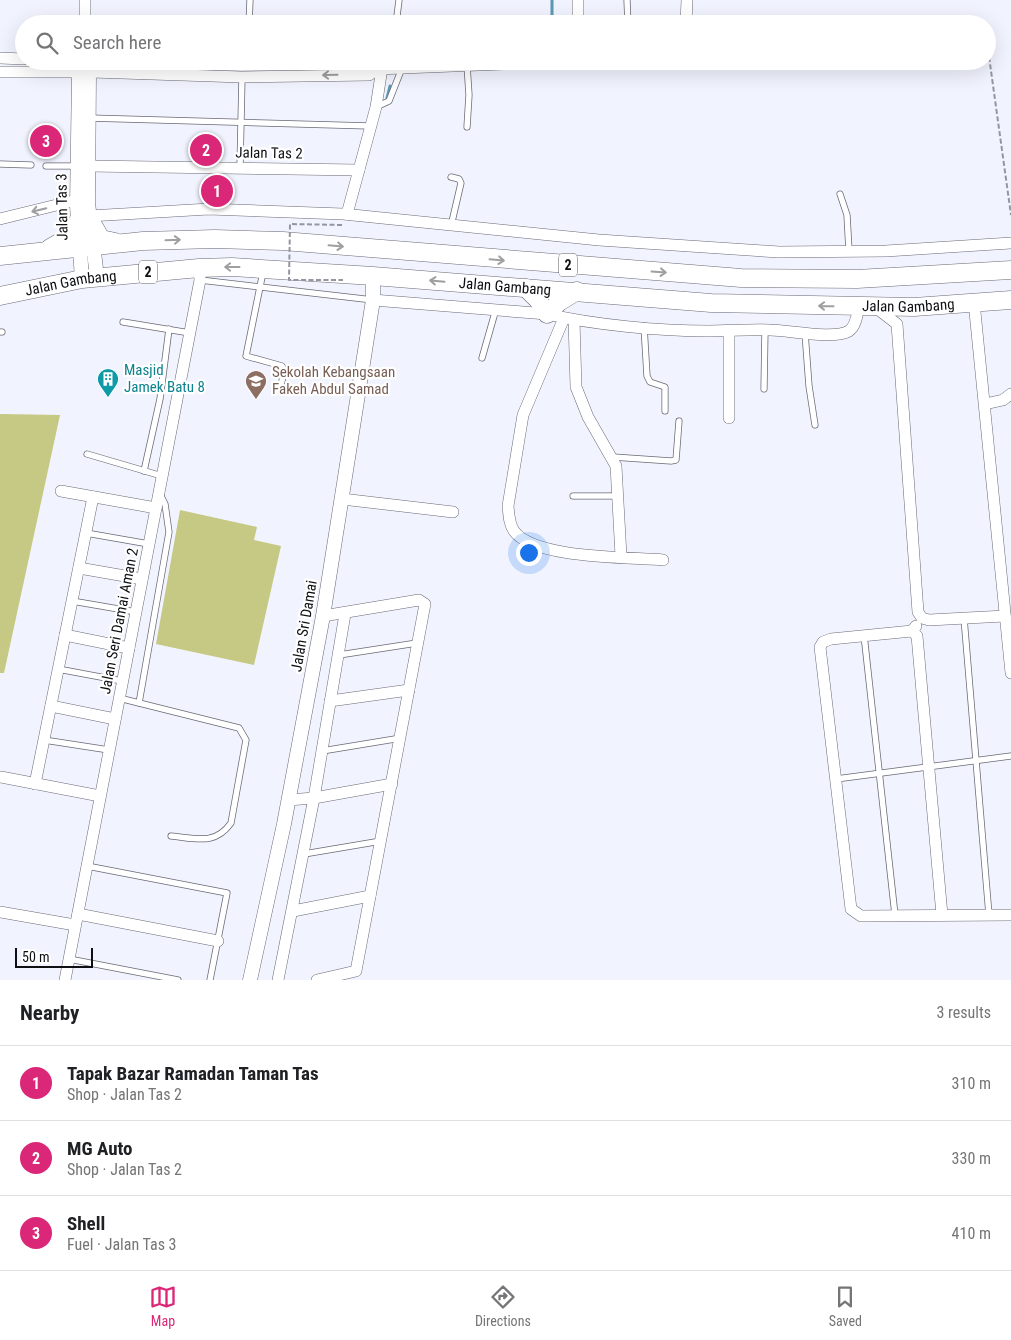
<!DOCTYPE html>
<meta charset="utf-8">
<style>
body{margin:0;font-family:"Roboto Condensed",sans-serif;background:#f6f6f6;color:#202124}
.scale{position:absolute;left:15px;bottom:12px;width:78px;box-sizing:border-box;padding-left:5px;border:2px solid #0f1014;border-top:0;font-size:14px;line-height:18px;white-space:nowrap;color:#0f1014;-webkit-text-stroke:4px #fff;paint-order:stroke}
.you{position:absolute;left:528px;top:552px;width:18px;height:18px;margin:-12px;border:4px solid #fff;border-radius:50%;background:#1a73e8;box-shadow:0 0 0 8px #1a73e833}
.badge{display:grid;place-items:center;width:32px;height:32px;border-radius:50%;background:#db2777;color:#fff;font-size:16px;font-weight:700}
.pin{position:absolute;translate:-50% -50%;border:2px solid #fff;box-shadow:0 1px 5px #0006}
.list{margin:0;padding:0;list-style:none}
h2{display:flex;justify-content:space-between;align-items:center;height:65px;margin:0;padding:0 20px;font-size:21px}
h2 small{font-size:16px;font-weight:400;color:#757577}
.list li{display:grid;grid-template-columns:32px 1fr auto;gap:15px;align-items:center;box-sizing:border-box;height:75px;padding:0 20px;border-top:1px solid #e0e0e0}
.list b{display:block;font-size:19px;white-space:nowrap}
.list p{margin:0;font-size:16px;white-space:nowrap;color:#757577}
.list em{font-size:16px;font-style:normal;color:#757577}
.icon{flex:none;width:28px;height:28px;fill:none;stroke:currentColor;stroke-width:2;stroke-linecap:round;stroke-linejoin:round}
.map{position:relative;flex:none;width:1011px;height:980px;overflow:hidden}
.search{position:absolute;background:#fff;box-shadow:0 5px 20px #0002;left:15px;right:15px;top:15px;height:55px;display:flex;align-items:center;gap:12px;box-sizing:border-box;padding:0 18px;border-radius:28px;color:#757577;font-size:19px}
.sheet{height:290px;background:#fff}
nav{display:flex;justify-content:space-around;align-items:center;box-sizing:border-box;height:70px;border-top:1px solid #e0e0e0;background:#fff;font-size:14px;color:#757577}
nav a{display:grid;justify-items:center;gap:2px}
nav .on{color:#db2777}
.map>svg:first-child{display:block}
.green{fill:#c5c983}
.lines{fill:none;stroke-linecap:round;stroke-linejoin:round}
.stream{stroke:#5b9ab4;stroke-width:3}
.service-casing{stroke:#696a74;stroke-width:7}
.minor-casing{stroke:#696a74;stroke-width:12}
.tertiary-casing{stroke:#696a74;stroke-width:15}
.trunk-casing{stroke:#696a74;stroke-width:19}
.path{stroke:#94969f;stroke-width:2;stroke-dasharray:5 2.5;stroke-linecap:butt}
.service{stroke:#fff;stroke-width:5.5}
.minor{stroke:#fff;stroke-width:11}
.tertiary{stroke:#fff;stroke-width:14}
.trunk{stroke:#fff;stroke-width:18}
.path-bridge{stroke:#94969f;stroke-width:2;stroke-dasharray:5 2.5;stroke-linecap:butt}
.oneway{stroke:#9f9fa1}
.labels{text-anchor:middle;dominant-baseline:central;stroke-width:4.5;stroke-linejoin:round;paint-order:stroke}
.shield{fill:#fff;stroke:#57585a;stroke-width:1}
.shield-label{font-size:14px;font-weight:bold;fill:#0f1014}
.street-label{font-size:15px;fill:#0f1014;stroke:#fff}
.culture-label{font-size:15px;fill:#0d838f;stroke:#fff;text-anchor:start}
.education-label{font-size:15px;fill:#785e54;stroke:#fff;text-anchor:start}
</style>
<div class="map">
<svg width="1011" height="980" viewBox="0 0 1011 980">
<rect width="100%" height="100%" fill="#f1f3ff"/>
<!-- green -->
<g class="green">
<path d="M0 414 60 415 4 673H0Z"/>
<path d="M180 510 257 527 254 540 281 546 254 665 156 644Z"/>
</g>
<g class="lines">
<!-- stream -->
<g class="stream">
<path d="M552 24V0"/>
<path d="M387 98 390 86"/>
</g>
<!-- service casing -->
<g class="service-casing">
<g id="service">
<path d="M627 0 628 24"/>
<path d="M249 24 250 0"/>
<path d="M396 24 399 0"/>
<path d="M467 65 469 95 467 127"/>
<path d="M376 107 389 101 402 68"/>
<path d="M89 118 370 126"/>
<path d="M0 164 31 165"/>
<path d="M46 166H78"/>
<path d="M240 167 242 77"/>
<path d="M840 194 847 215 849 251"/>
<path d="M451 226 461 183 459 179 451 177"/>
<path d="M263 272 246 356 282 366 284 370 281 386"/>
<path d="M200 280 373 300"/>
<path d="M123 322 190 333"/>
<path d="M644 326 647 376 650 382 665 387V411"/>
<path d="M0 332H2"/>
<path d="M805 333 809 386 815 425"/>
<path d="M482 358 496 309"/>
<path d="M764 389 765 329"/>
<path d="M87 454 162 476"/>
<path d="M613 457 671 461 676 460 679 421"/>
<path d="M144 471 160 399 169 329"/>
<path d="M573 496H618"/>
<path d="M86 533 149 544"/>
<path d="M72 601 136 612"/>
<path d="M964 618 989 915"/>
<path d="M864 635 895 915"/>
<path d="M339 655 417 643"/>
<path d="M58 669 122 681"/>
<path d="M119 698 239 728 246 740 231 823C215 846 195 838 171 836"/>
<path d="M139 703 169 532 165 504 160 494"/>
<path d="M44 740 109 750"/>
<path d="M322 751 401 738"/>
<path d="M836 779 1011 756"/>
<path d="M304 854 381 841"/>
<path d="M87 866 227 893 210 980"/>
<path d="M69 959 178 980"/>
</g>
</g>
<!-- minor casing -->
<g class="minor-casing">
<g id="minor">
<path d="M85 24V0"/>
<path d="M578 24V0"/>
<path d="M686 24 687 0"/>
<path d="M0 58 24 59"/>
<path d="M169 61 369 64 377 69"/>
<path d="M377 69 580 61"/>
<path d="M0 72H76"/>
<path d="M92 72 242 77 369 75 377 69"/>
<path d="M88 166 359 170"/>
<path d="M347 214 376 107 382 68"/>
<path d="M89 216 209 209 343 214 599 240 779 252 886 251 1011 243"/>
<path d="M0 219 77 200"/>
<path d="M373 300 547 314C595 325 660 331 709 331 729 331 750 329 770 330 788 330 834 340 849 331 856 326 857 315 859 307"/>
<path d="M974 302 1011 673"/>
<path d="M875 307 897 324 918 612 922 618 929 620 1005 616"/>
<path d="M564 318 523 415 508 506C509 515 509 524 514 531 534 559 630 557 663 560"/>
<path d="M574 320 576 387 588 417 616 466 621 556"/>
<path d="M729 331V418"/>
<path d="M985 404 1003 400 1011 394"/>
<path d="M61 491 156 508"/>
<path d="M342 499 453 512"/>
<path d="M79 568 142 579"/>
<path d="M916 626 912 631 917 636 942 915"/>
<path d="M912 631 831 639 823 642 820 647 851 909 861 916 1011 915"/>
<path d="M65 635 129 648"/>
<path d="M330 701 409 690"/>
<path d="M51 706 115 719"/>
<path d="M1 777 100 796"/>
<path d="M35 784 93 497"/>
<path d="M288 800 314 798 392 784"/>
<path d="M293 911 370 896"/>
<path d="M0 912 75 925"/>
<path d="M78 914 218 941"/>
<path d="M65 980 200 280 199 268"/>
<path d="M278 980 314 798 345 614"/>
<path d="M317 980 356 971 425 604 419 600 323 616"/>
</g>
</g>
<!-- tertiary casing -->
<g class="tertiary-casing">
<g id="tertiary">
<path d="M74 61 75 71 83 76 92 72 93 61"/>
<path d="M89 74 88 203 97 277"/>
<path d="M79 75 77 206 82 279"/>
<path d="M250 980 284 824 323 616 373 300V276"/>
</g>
</g>
<!-- trunk casing -->
<g class="trunk-casing">
<g id="trunk">
<path d="M90 220 101 239 115 242"/>
<path d="M50 248 71 236 78 221"/>
<path d="M0 256 143 241 215 239 283 241 741 278 857 279 1011 270"/>
<path d="M526 288 538 300 547 314 559 302 577 291"/>
<path id="s1" d="M0 296 82 279 199 268 232 267 373 276 711 303 914 307 1011 300"/>
</g>
</g>
<!-- path -->
<path class="path" d="M987 42 1011 215"/>
<!-- service -->
<use href="#service" class="service"/>
<!-- minor -->
<use href="#minor" class="minor"/>
<!-- tertiary -->
<use href="#tertiary" class="tertiary"/>
<!-- trunk -->
<use href="#trunk" class="trunk"/>
<!-- path-bridge -->
<path class="path-bridge" d="M342 225 290 224 289 280H343"/>
</g>
<!-- one-way arrows -->
<defs><path id="oneway-shaft" d="M-6 0H5M1.5-3L5.5 0L1.5 3" fill="none" stroke-width="1.6" stroke-linecap="round" stroke-linejoin="round" transform="scale(1.25)"/></defs>
<g class="oneway">
<use href="#oneway-shaft" transform="translate(330 75) rotate(179)"/>
<use href="#oneway-shaft" transform="translate(39 210) rotate(166)"/>
<use href="#oneway-shaft" transform="translate(173 240) rotate(-2)"/>
<use href="#oneway-shaft" transform="translate(336 246) rotate(5)"/>
<use href="#oneway-shaft" transform="translate(497 260) rotate(5)"/>
<use href="#oneway-shaft" transform="translate(232 267) rotate(-180)"/>
<use href="#oneway-shaft" transform="translate(659 272) rotate(4)"/>
<use href="#oneway-shaft" transform="translate(437 281) rotate(-175)"/>
<use href="#oneway-shaft" transform="translate(826 306) rotate(-179)"/>
</g>
<!-- icons -->
<defs>
<g id="building-pin" transform="scale(1.125)"><path d="M0 17L-7.5 6A9.5 9.5 0 1 1 7.5 6Z" fill="#0f9aa8" stroke="#fff"/><path d="M-4-6H4V6H1V3H-1V6H-4ZM-2.5-4.3h1.7v1.8h-1.7ZM.8-4.3h1.7v1.8H.8ZM-2.5-1h1.7V.8h-1.7ZM.8-1h1.7V.8H.8Z" fill="#fff"/></g>
<g id="school-pin" transform="scale(1.125)"><path d="M0 17L-7.5 6A9.5 9.5 0 1 1 7.5 6Z" fill="#8d6e63" stroke="#fff"/><path d="M0-5L7-2L0 1L-7-2ZM-4 1L0 2.5L4 1V4Q0 6-4 4Z" fill="#fff"/></g>
</defs>
<g fill-rule="evenodd">
<use href="#building-pin" x="108" y="379"/>
<use href="#school-pin" x="256" y="381"/>
</g>
<g class="labels">
<!-- shield labels -->
<g class="shield">
<rect x="559" y="253.5" width="18" height="23" rx="4"/>
<rect x="139" y="260.5" width="18" height="23" rx="4"/>
</g>
<g class="shield-label">
<text x="568" y="265">2</text>
<text x="148" y="272">2</text>
</g>
<!-- street labels -->
<g class="street-label">
<text transform="translate(269 153) rotate(1)">Jalan Tas 2</text>
<text transform="translate(62 207) rotate(-91)">Jalan Tas 3</text>
<text stroke="none"><textPath href="#s1" startOffset="72">Jalan Gambang</textPath></text>
<text stroke="none"><textPath href="#s1" startOffset="508">Jalan Gambang</textPath></text>
<text stroke="none"><textPath href="#s1" startOffset="912">Jalan Gambang</textPath></text>
<text transform="translate(119 621) rotate(-79)">Jalan Seri Damai Aman 2</text>
<text transform="translate(304 626) rotate(-80)">Jalan Sri Damai</text>
</g>
<!-- culture labels -->
<g class="culture-label">
<text x="124" y="370">Masjid<tspan x="124" dy="17">Jamek Batu 8</tspan></text>
</g>
<!-- education labels -->
<g class="education-label">
<text x="272" y="372">Sekolah Kebangsaan<tspan x="272" dy="17">Fakeh Abdul Samad</tspan></text>
</g>
</g>
</svg>
<div class="scale">50 m</div>
<div class="you"></div>
<div class="pin badge" style="left:217px;top:191px">1</div>
<div class="pin badge" style="left:206px;top:150px">2</div>
<div class="pin badge" style="left:46px;top:141px">3</div>
<div class="search"><svg class="icon" aria-label="search" viewBox="0 0 24 24"><circle cx="10" cy="10" r="6"/><path d="M15 15l6 6"/></svg>Search here</div>
</div>
<section class="sheet">
<h2>Nearby<small>3 results</small></h2>
<ul class="list">
<li><span class="badge">1</span><div><b>Tapak Bazar Ramadan Taman Tas</b><p>Shop · Jalan Tas 2</p></div><em>310 m</em></li>
<li><span class="badge">2</span><div><b>MG Auto</b><p>Shop · Jalan Tas 2</p></div><em>330 m</em></li>
<li><span class="badge">3</span><div><b>Shell</b><p>Fuel · Jalan Tas 3</p></div><em>410 m</em></li>
</ul>
</section>
<nav>
<a class="on"><svg class="icon" aria-label="map" viewBox="0 0 24 24"><path d="M3 6l6-2 6 2 6-2v14l-6 2-6-2-6 2zM9 4v14M15 6v14"/></svg>Map</a>
<a><svg class="icon" aria-label="directions" viewBox="0 0 24 24"><path d="M12 3l9 9-9 9-9-9zM9 14v-3h6M13 9l2 2-2 2"/></svg>Directions</a>
<a><svg class="icon" aria-label="saved" viewBox="0 0 24 24"><path d="M7 4h10v16l-5-4-5 4z"/></svg>Saved</a>
</nav>
